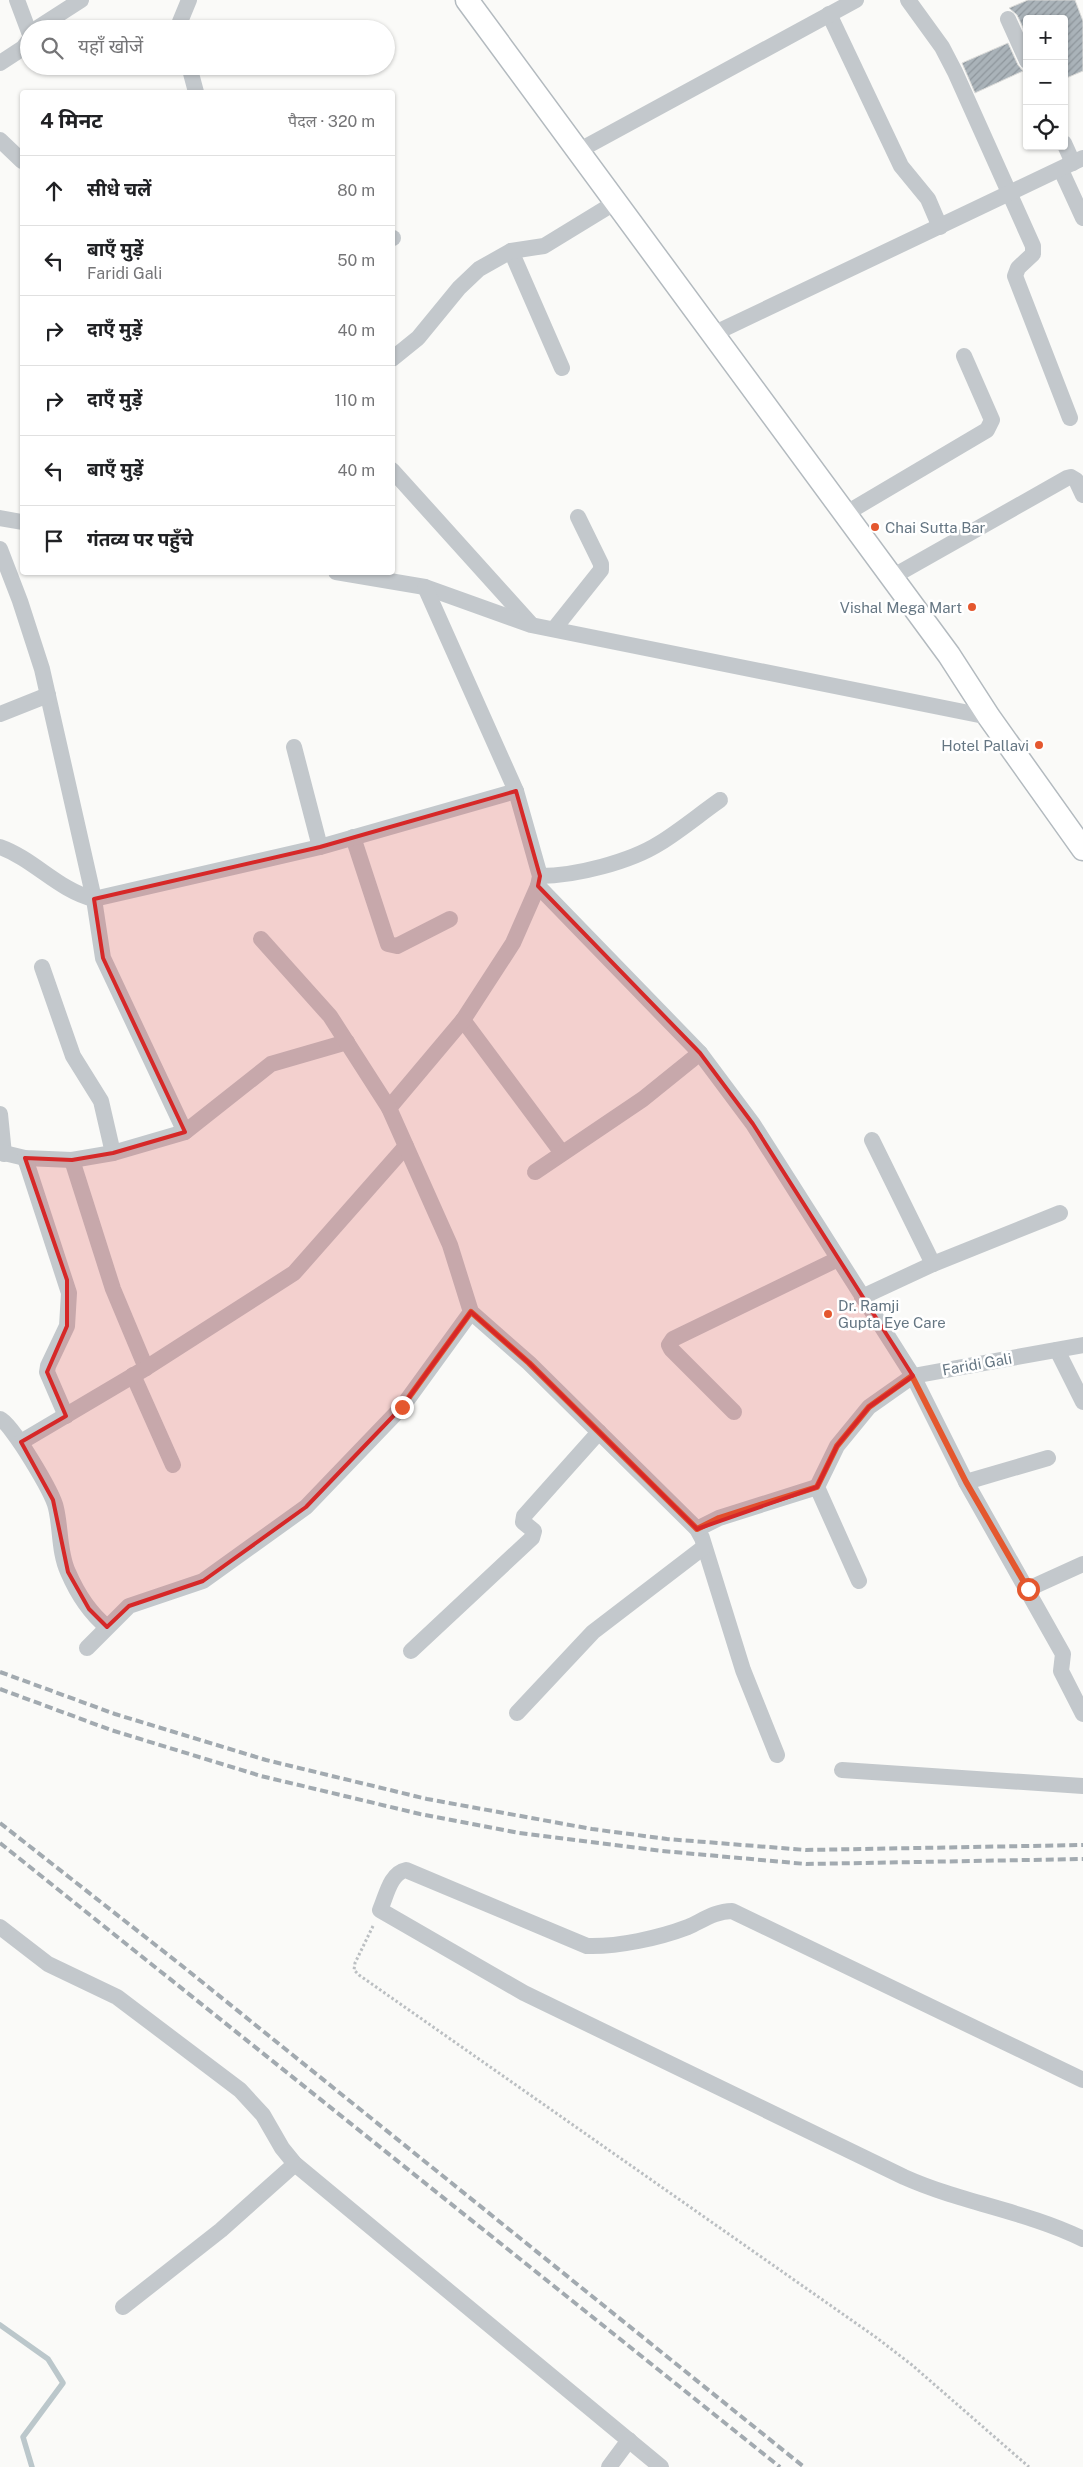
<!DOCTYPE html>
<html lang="hi">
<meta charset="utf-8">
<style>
body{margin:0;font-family:"Public Sans","Noto Sans Devanagari",sans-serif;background:#f2f2f2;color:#202124}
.controls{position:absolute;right:15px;top:15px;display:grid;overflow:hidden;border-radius:5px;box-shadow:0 1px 4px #0004}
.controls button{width:45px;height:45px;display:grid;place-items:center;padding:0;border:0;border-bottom:1px solid #e0e0e0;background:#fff;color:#202124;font:25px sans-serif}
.stop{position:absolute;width:15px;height:15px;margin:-11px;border:4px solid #e4572e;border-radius:50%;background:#fff}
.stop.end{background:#e4572e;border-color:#fff;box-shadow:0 1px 5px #0008}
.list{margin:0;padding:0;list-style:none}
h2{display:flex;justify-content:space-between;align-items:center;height:65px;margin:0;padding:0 20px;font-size:21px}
h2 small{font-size:16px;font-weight:400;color:#757577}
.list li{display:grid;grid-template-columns:32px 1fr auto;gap:15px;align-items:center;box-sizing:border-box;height:70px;padding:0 20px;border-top:1px solid #e0e0e0}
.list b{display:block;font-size:19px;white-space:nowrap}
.list p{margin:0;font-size:16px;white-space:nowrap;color:#757577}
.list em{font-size:16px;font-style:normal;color:#757577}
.icon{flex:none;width:28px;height:28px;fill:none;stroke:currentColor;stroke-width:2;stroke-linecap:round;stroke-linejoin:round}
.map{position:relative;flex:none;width:1083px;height:2467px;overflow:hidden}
.search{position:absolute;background:#fff;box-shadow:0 1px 4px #0004;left:20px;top:20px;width:375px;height:55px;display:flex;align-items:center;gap:12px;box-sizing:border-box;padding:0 18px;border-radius:28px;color:#757577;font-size:19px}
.panel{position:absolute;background:#fff;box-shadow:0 1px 4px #0004;left:20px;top:90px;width:375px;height:485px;border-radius:5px}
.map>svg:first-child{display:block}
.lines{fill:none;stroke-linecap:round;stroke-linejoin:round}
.stream{stroke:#bbc7cb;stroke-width:5.5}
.building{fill:url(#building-hatch);stroke:#dcdcda}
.secondary-casing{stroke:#b3babf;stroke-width:25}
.path{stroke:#bbbfc2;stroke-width:3;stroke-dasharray:2.5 2.5;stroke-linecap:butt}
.street{stroke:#c3c8cc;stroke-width:16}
.secondary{stroke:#fff;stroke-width:22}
.rail{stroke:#a2aab0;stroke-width:4;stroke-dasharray:8 4;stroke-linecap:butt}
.route{stroke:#e4572e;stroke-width:6}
.marked{fill:#d62828;fill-opacity:0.2;stroke:#d62828;stroke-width:4;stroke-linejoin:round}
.poi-dot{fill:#e4572e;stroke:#fff;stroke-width:2}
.labels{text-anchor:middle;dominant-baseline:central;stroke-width:5;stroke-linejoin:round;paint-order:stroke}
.poi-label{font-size:15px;fill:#657683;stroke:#fff;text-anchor:start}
.street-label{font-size:15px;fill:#657683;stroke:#fff}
</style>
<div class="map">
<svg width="1083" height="2467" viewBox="0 0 1083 2467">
<defs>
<pattern id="building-hatch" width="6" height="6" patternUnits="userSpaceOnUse" patternTransform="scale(1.25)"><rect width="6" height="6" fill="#aab3b9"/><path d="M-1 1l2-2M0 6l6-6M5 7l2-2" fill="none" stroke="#8e969c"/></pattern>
</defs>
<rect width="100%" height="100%" fill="#fafaf8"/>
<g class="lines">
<!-- stream -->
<path class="stream" d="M0 2325 48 2359 63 2383 23 2437 32 2467"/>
</g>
<!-- building -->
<g class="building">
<path d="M1028 0H1075L1083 21V71L1064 79V19H1027V36L1017 15 1009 8Z"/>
<path d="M1008 43 1018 65 1023 71 975 93 962 63Z"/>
</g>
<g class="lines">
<!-- secondary casing -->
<g class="secondary-casing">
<path id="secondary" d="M467 0 949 655 989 717 1083 849"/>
</g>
<!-- path -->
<path class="path" d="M373 1926 355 1963 354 1970 359 1975 877 2338 912 2365 1029 2467"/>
<!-- street -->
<g class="street">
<path d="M17 0 29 32"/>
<path d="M908 0 942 47 955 72 1033 246V254L1018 268 1015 276 1070 418"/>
<path d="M829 14 901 166 928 199 940 227"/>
<path d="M1008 19 1027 61"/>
<path d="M36 29 81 0"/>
<path d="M177 29 189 0"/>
<path d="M0 63 23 48 29 40"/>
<path d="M189 66 196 92"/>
<path d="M0 140 22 161"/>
<path d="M1064 143 1073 163"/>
<path d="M578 151 856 0"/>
<path d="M1061 170 1083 218"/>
<path d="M392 238H393"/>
<path d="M511 251 562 368"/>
<path d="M713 334 1083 158"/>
<path d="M392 359 418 338 459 288 479 269 511 251 544 246 616 202"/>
<path d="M392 470 530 623"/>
<path d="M845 514 987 430 992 420 964 356"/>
<path d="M0 518 22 522"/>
<path d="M0 549 20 601 42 669 94 899 103 958 185 1132"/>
<path d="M336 572 425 587 531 625 989 717"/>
<path d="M892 577 1067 478 1071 477 1076 480 1083 495"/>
<path d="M554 629 601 570V564L578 517"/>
<path d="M0 714 48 695"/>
<path d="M294 747 320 847"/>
<path d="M353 837 388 944 397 946 450 919"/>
<path d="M0 847C34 859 58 890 94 899L320 847 516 791"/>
<path d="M540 876C575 876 630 862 660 843 681 830 700 814 720 800"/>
<path d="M538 886 700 1053 753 1124 913 1376 966 1482 1063 1654 1061 1671 1083 1714"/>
<path d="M42 967 73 1056 101 1101 113 1153"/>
<path d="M463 1020 562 1153"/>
<path d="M389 1108 463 1020 513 943 538 886 540 876 516 791 425 587"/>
<path d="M0 1114 4 1154"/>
<path d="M872 1140 933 1264"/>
<path d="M0 1152 25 1158 72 1160 113 1153 185 1132 271 1064 347 1042"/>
<path d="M25 1158 69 1293 67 1326 48 1366 47 1372 66 1416"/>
<path d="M72 1160 113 1289 146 1368"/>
<path d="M535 1172 643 1099 700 1053"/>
<path d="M862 1297 933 1264 1060 1213"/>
<path d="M471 1312 529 1363 697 1529 702 1538 743 1670 777 1755"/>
<path d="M1057 1350 1083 1402"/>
<path d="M133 1375 173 1465"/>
<path d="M734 1412 671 1349 669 1345 673 1339 838 1259"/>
<path d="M0 1419C12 1424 53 1493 56 1508 61 1529 59 1553 68 1572 77 1593 90 1613 107 1627"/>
<path d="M21 1442 146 1368 294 1273 406 1146"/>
<path d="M966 1482 1048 1458"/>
<path d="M697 1529 719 1518 817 1487"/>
<path d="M859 1581 817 1487 837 1446 869 1407 913 1376 1083 1345"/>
<path d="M1028 1589 1083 1564"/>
<path d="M87 1648 129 1606 203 1581 306 1507 402 1407 471 1312 450 1245 389 1108 330 1016 261 939"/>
<path d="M411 1651 532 1538 534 1531 523 1522 524 1516 599 1432"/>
<path d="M517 1713 593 1632 704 1547"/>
<path d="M842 1770 1083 1786"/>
<path d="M0 1927 48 1964 117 1997 240 2090 263 2115 282 2148 295 2164 661 2467"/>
<path d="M1083 2080 732 1911C715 1911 702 1921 688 1927 659 1938 618 1947 587 1946L406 1870C390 1873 386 1897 380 1910L524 1993 904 2177C962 2203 1026 2211 1083 2239"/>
<path d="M123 2307 221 2230 295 2164"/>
<path d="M609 2467 629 2440"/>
</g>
<!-- secondary -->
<use href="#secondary" class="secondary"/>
<!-- rail -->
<g class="rail">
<path d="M0 1672 115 1714 266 1760 427 1799 592 1829 667 1839 806 1850 1083 1845"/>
<path d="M0 1689 111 1730 261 1776 420 1814 519 1833 662 1851 806 1864 1083 1859"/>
<path d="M0 1823 181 1965 804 2467"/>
<path d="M0 1843 780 2467"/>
</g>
</g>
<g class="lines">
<!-- route -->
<path class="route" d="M402 1407 471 1312 529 1363 697 1529 719 1518 817 1487 837 1446 869 1407 912 1376 966 1482 1028 1589"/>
</g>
<!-- marked area -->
<path class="marked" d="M516 791 540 876 538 886 700 1053 753 1124 913 1376 869 1407 837 1446 817 1487 697 1529 529 1363 471 1312 402 1407 306 1507 203 1581 129 1606 107 1627 89 1609 68 1572 53 1500 21 1442 66 1416 47 1372 67 1326V1280L25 1158 72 1160 113 1153 185 1132 103 958 94 899 320 847Z"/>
<!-- markers -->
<g class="poi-dot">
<circle cx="875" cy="527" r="5"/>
<circle cx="972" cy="607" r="5"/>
<circle cx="1039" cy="745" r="5"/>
<circle cx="828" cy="1314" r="5"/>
</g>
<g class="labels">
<!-- poi labels -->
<g class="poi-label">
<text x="885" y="527">Chai Sutta Bar</text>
<text x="962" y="607" text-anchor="end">Vishal Mega Mart</text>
<text x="1029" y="745" text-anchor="end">Hotel Pallavi</text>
<text x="838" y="1305">Dr. Ramji<tspan x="838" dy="17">Gupta Eye Care</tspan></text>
</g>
<!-- street labels -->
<g class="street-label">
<text transform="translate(977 1364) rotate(-10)">Faridi Gali</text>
</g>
</g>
</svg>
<div class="controls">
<button>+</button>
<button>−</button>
<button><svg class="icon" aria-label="locate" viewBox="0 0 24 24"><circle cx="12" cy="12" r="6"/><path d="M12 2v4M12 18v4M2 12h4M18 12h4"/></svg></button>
</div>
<div class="stop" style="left:1028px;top:1589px"></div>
<div class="stop end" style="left:402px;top:1407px"></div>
<div class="search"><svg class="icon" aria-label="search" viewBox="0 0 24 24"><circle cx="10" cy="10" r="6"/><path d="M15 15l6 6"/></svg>यहाँ खोजें</div>
<section class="panel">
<h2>4 मिनट<small>पैदल · 320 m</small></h2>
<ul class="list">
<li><svg class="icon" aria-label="ahead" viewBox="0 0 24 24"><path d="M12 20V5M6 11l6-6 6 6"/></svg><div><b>सीधे चलें</b></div><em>80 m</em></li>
<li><svg class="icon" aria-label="left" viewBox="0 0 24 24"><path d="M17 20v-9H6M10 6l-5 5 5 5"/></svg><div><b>बाएँ मुड़ें</b><p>Faridi Gali</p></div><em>50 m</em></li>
<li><svg class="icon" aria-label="right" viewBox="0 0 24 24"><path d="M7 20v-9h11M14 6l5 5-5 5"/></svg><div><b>दाएँ मुड़ें</b></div><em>40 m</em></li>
<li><svg class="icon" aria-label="right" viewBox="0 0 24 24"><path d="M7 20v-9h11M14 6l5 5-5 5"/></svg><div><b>दाएँ मुड़ें</b></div><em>110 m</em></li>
<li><svg class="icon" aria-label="left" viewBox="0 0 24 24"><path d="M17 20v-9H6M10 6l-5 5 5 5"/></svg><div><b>बाएँ मुड़ें</b></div><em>40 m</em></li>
<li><svg class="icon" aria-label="arrive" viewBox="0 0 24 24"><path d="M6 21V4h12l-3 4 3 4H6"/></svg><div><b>गंतव्य पर पहुँचे</b></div></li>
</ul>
</section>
</div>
